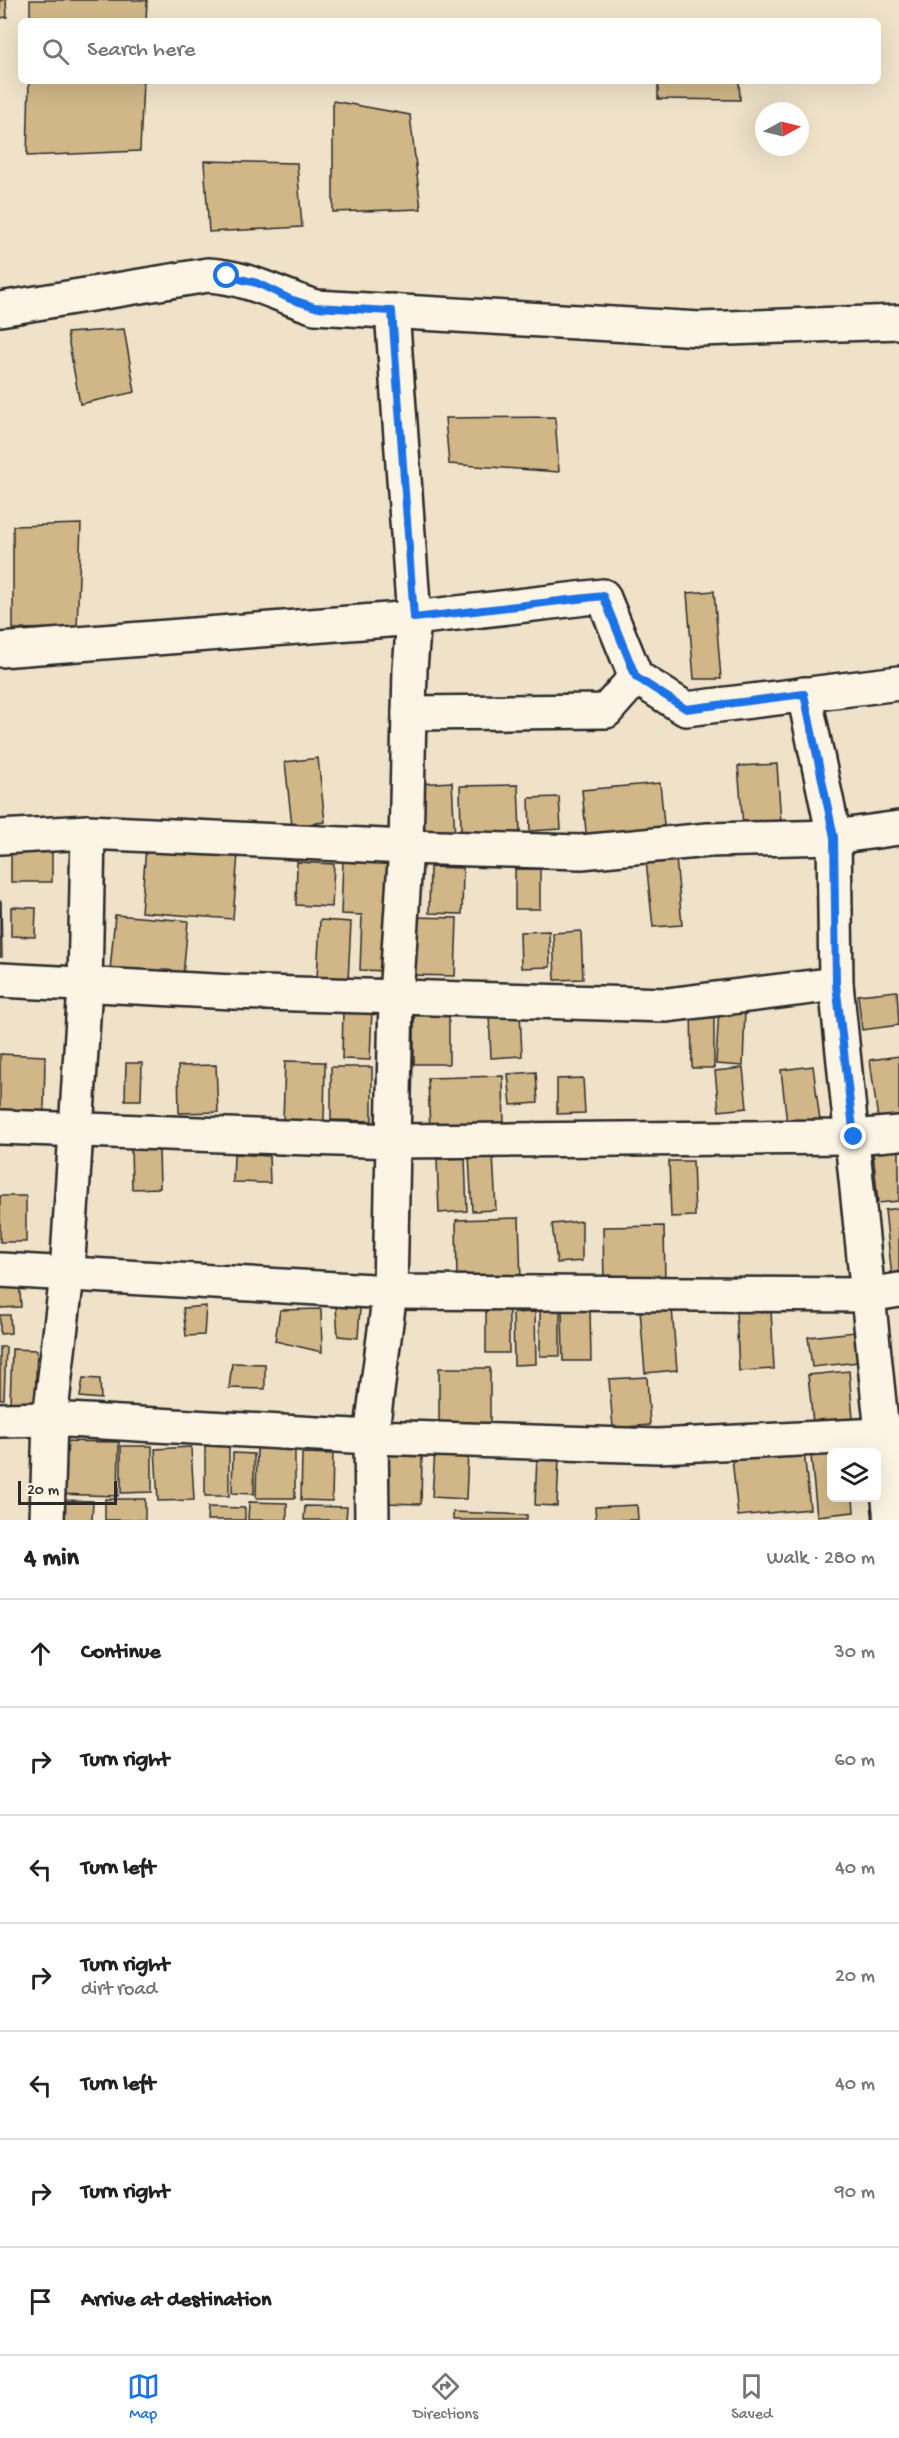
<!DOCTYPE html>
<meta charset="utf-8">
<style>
body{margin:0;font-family:"Gochi Hand",sans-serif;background:#f2f2f2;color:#222}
.controls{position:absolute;right:18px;bottom:18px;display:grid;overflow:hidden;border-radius:9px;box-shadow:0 6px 24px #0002}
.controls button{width:54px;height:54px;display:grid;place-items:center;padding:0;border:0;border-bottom:2px solid #e0e0e0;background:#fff;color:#222;font:30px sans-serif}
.compass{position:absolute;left:755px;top:102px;width:54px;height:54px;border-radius:50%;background:#fff;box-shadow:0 6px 24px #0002;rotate:83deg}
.scale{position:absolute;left:18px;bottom:15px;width:99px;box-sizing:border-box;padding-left:6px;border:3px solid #2b2b2b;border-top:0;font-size:16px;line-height:21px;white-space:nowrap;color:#2b2b2b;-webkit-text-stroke:4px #fcf5e5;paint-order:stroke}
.stop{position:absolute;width:18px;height:18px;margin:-14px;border:4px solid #1a73e8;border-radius:50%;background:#fff}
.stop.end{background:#1a73e8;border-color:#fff;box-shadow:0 2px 6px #0008}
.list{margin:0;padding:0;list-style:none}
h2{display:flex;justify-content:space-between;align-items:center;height:78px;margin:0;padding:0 24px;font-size:26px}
h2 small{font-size:20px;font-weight:400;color:#767676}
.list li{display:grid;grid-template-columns:39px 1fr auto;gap:18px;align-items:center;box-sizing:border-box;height:108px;padding:0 24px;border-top:2px solid #e0e0e0}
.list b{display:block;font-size:22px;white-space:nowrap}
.list p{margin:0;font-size:20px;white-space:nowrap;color:#767676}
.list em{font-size:20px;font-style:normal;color:#767676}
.icon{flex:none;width:33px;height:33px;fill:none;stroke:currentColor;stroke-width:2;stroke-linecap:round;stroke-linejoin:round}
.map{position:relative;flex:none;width:899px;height:1520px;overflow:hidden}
.search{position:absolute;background:#fff;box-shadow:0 6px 24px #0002;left:18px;right:18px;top:18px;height:66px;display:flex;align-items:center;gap:15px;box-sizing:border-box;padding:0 21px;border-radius:9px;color:#767676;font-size:22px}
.sheet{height:834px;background:#fff}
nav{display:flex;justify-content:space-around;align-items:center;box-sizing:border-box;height:84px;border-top:2px solid #e0e0e0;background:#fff;font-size:16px;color:#767676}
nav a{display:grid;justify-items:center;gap:3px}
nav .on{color:#1a73e8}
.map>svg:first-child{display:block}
.building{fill:#d1b687;stroke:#2b2b2b;stroke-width:1.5}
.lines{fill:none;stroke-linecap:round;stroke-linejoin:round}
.street-casing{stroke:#2b2b2b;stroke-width:38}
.street{stroke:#fcf5e5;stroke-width:33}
.route{stroke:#1a73e8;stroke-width:8}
</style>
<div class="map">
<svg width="899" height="1520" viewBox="0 0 899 1520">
<rect width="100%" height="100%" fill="#efe2c9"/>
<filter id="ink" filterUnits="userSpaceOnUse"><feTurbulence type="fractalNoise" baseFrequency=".0167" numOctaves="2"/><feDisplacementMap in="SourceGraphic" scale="12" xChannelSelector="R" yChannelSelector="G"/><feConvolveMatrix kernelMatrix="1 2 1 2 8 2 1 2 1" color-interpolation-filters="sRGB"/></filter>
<g filter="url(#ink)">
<!-- building -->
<g class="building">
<path d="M0 0H6L7 17 0 18Z"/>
<path d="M30 0H147L146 21H30Z"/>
<path d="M29 81H143L140 151 27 156Z"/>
<path d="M658 81H739L740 100 658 99Z"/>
<path d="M333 101 410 115 421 209 333 212Z"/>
<path d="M204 161 297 163 302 227 209 232Z"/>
<path d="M124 329 135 392 80 404 67 333Z"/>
<path d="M555 417 559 472 449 464 445 418Z"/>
<path d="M81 524 77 628 13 629V526Z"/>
<path d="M714 591 721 679H694L687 593Z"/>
<path d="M318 758 325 822 292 826 285 762Z"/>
<path d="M777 764 781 823 743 826 738 766Z"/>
<path d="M452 782 455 838 421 840 418 784Z"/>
<path d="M660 783 665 835 587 842 582 790Z"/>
<path d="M518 785 520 832 461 834 460 786Z"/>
<path d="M559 797 561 829 530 831 529 798Z"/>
<path d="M146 846 238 853 233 919 141 912Z"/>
<rect x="11" y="847" width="41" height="35"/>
<path d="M676 858 682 925 653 927 646 861Z"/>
<path d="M343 860 391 862 387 971 360 970 362 915 341 914Z"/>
<path d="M297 862 334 864 332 907 296 905Z"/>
<path d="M430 867 463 868 462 914 429 913Z"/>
<rect x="515" y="869" width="25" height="40"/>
<path d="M0 901H1L2 957H0Z"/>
<path d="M11 907 36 908 35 937 11 936Z"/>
<path d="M115 915 188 921 183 977 110 971Z"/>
<path d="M411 917 457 918 455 976 409 975Z"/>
<path d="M320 920 351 922 348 981 317 979Z"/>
<path d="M549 931 550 967 521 968 520 932Z"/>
<path d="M581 931 583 979 555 980 553 933Z"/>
<path d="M897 991 899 1025 862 1030 858 995Z"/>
<path d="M691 1005H714V1068H692Z"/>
<path d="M719 1006 745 1008 743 1066 716 1064Z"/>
<path d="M343 1007 372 1008 370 1060 342 1059Z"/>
<rect x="414" y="1012" width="35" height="52"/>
<path d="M520 1012 522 1056 491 1058 489 1014Z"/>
<path d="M0 1054 45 1056 44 1112H0Z"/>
<path d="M899 1056V1124L879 1127 870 1060Z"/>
<path d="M285 1061 325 1062 324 1121 283 1120Z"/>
<path d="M126 1063H142L141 1100H125Z"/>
<path d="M216 1065 218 1112 179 1113 178 1066Z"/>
<path d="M813 1066 821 1129 788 1133 781 1070Z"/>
<path d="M331 1067H372V1121L331 1120Z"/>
<path d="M743 1068 747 1108 719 1111 715 1071Z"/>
<path d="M536 1072 538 1103 511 1105 508 1074Z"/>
<path d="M503 1076 504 1131 430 1133 428 1078Z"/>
<path d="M583 1078 585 1113 557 1114V1079Z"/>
<path d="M131 1148H159L160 1188 132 1189Z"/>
<path d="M899 1149V1201L878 1203 873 1152Z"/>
<path d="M234 1154 269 1156 270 1183 233 1182Z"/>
<path d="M493 1154 496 1210 472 1211 469 1155Z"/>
<path d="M465 1158 467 1211 439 1213 437 1159Z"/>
<path d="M669 1161H693L695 1216 671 1217Z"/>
<rect x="0" y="1196" width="26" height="46"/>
<path d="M899 1208V1277L892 1278 885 1210Z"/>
<path d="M519 1218 521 1281 457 1282 456 1220Z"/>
<path d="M582 1221V1261L557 1263 552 1224Z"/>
<path d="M664 1226 665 1283 604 1285 603 1227Z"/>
<path d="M19 1277 21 1307 0 1308V1279Z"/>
<path d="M206 1306 204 1335 186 1336 183 1308Z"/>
<path d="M336 1307 360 1308 358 1338 338 1336Z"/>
<rect x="486" y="1308" width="23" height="45"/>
<path d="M672 1308 677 1370 645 1373 640 1310Z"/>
<path d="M321 1309 322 1352 275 1341 280 1310Z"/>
<path d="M562 1309H590L591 1361H563Z"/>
<rect x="540" y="1310" width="20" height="46"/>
<path d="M771 1310 774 1369 739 1371 736 1312Z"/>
<path d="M535 1312 536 1364 514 1365 513 1313Z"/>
<path d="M0 1315H10L11 1333 0 1334Z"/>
<path d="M865 1331 868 1361 812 1367 808 1337Z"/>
<path d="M0 1347H6L4 1399H0Z"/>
<path d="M12 1349 37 1350 35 1403H10Z"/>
<path d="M232 1363 265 1364V1389L229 1388Z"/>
<path d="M439 1368H490V1424L439 1425Z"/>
<path d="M849 1371 853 1419 813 1423 808 1375Z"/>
<path d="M647 1377 650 1425 613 1428 609 1379Z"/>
<path d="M83 1378 100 1379 101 1399 80 1397Z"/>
<path d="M56 1441 119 1442 118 1496 55 1494Z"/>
<rect x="205" y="1445" width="24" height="51"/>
<path d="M121 1446H152V1492L121 1493Z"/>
<path d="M191 1447 194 1500 158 1501 155 1449Z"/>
<path d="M257 1448H295V1498H256Z"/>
<path d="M435 1450 468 1452 466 1499 432 1497Z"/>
<path d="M804 1451 810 1509 738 1516 732 1458Z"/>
<path d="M233 1453 254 1454V1494L232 1493Z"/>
<path d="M302 1453 333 1454 332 1501 301 1500Z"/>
<path d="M383 1454 422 1455 421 1504 382 1503Z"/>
<path d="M832 1454V1498H853L854 1512 817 1516 811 1456Z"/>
<path d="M537 1456 559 1457 557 1506 535 1505Z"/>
<rect x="105" y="1499" width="40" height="21"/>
<path d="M62 1500 93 1501 92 1520H61Z"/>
<path d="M249 1502 287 1503V1520H248Z"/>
<path d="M637 1505 638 1520H596L595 1507Z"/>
<path d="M305 1506 347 1507 346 1520H304Z"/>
<path d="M208 1507 245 1508V1520H207Z"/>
<path d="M453 1512 527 1515V1520H453Z"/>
</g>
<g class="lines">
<!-- street casing -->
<g class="street-casing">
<g id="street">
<path d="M0 309 208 275C247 277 278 295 315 307L700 329 899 322"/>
<path d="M0 650 414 618 603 596 636 677"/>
<path d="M804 694 834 837 836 984 891 1520"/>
<path d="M409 713 606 711 636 677 686 709 899 683"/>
<path d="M0 837 88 832 406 847 581 852 708 840 834 837 899 828"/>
<path d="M0 980 233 992 667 1005 836 984"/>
<path d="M0 1127 393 1141 853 1137 899 1133"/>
<path d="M0 1270 390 1292 869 1295 899 1290"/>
<path d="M0 1420 50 1419 371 1437 658 1446 899 1434"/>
<path d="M47 1520 50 1419 67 1275 85 986 88 832"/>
<path d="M372 1520 371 1437 390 1292 396 996 406 847 410 669 414 618 392 311"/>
</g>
</g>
<!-- street -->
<use href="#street" class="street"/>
</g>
</g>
<g class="lines" filter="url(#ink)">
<!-- route -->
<path class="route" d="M227 276 257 283 290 299 315 307 392 311 414 618 603 596 636 677 686 709 804 694 834 837 836 984 854 1137"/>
</g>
</svg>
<div class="controls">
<button><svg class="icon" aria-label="layers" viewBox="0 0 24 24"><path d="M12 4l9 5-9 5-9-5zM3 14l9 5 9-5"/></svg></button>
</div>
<svg class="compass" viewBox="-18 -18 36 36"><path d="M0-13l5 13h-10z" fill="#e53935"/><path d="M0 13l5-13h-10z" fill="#767676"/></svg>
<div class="scale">20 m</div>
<div class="stop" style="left:227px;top:276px"></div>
<div class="stop end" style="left:854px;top:1137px"></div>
<div class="search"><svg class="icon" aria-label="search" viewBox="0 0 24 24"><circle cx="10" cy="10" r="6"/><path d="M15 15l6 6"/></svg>Search here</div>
</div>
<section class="sheet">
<h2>4 min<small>Walk · 280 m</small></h2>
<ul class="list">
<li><svg class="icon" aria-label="ahead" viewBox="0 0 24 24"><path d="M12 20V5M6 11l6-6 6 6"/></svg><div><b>Continue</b></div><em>30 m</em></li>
<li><svg class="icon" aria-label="right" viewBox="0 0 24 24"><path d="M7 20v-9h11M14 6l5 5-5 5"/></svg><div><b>Turn right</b></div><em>60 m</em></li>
<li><svg class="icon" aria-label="left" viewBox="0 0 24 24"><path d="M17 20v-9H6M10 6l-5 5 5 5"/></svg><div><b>Turn left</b></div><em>40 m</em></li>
<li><svg class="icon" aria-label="right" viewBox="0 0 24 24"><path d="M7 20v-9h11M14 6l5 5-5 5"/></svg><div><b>Turn right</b><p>dirt road</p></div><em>20 m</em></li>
<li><svg class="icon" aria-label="left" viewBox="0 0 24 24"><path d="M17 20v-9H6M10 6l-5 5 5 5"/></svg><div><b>Turn left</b></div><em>40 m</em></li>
<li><svg class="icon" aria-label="right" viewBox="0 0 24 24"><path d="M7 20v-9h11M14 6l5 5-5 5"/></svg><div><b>Turn right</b></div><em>90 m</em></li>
<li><svg class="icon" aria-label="arrive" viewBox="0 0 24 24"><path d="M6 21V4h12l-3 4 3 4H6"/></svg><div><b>Arrive at destination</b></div></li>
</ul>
</section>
<nav>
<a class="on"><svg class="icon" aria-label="map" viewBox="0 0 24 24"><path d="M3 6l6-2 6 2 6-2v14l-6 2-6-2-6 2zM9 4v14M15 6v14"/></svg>Map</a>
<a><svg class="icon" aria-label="directions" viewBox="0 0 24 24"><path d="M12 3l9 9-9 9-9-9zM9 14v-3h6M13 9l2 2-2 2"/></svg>Directions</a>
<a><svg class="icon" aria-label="saved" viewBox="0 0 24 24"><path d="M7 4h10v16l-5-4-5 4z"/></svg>Saved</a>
</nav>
